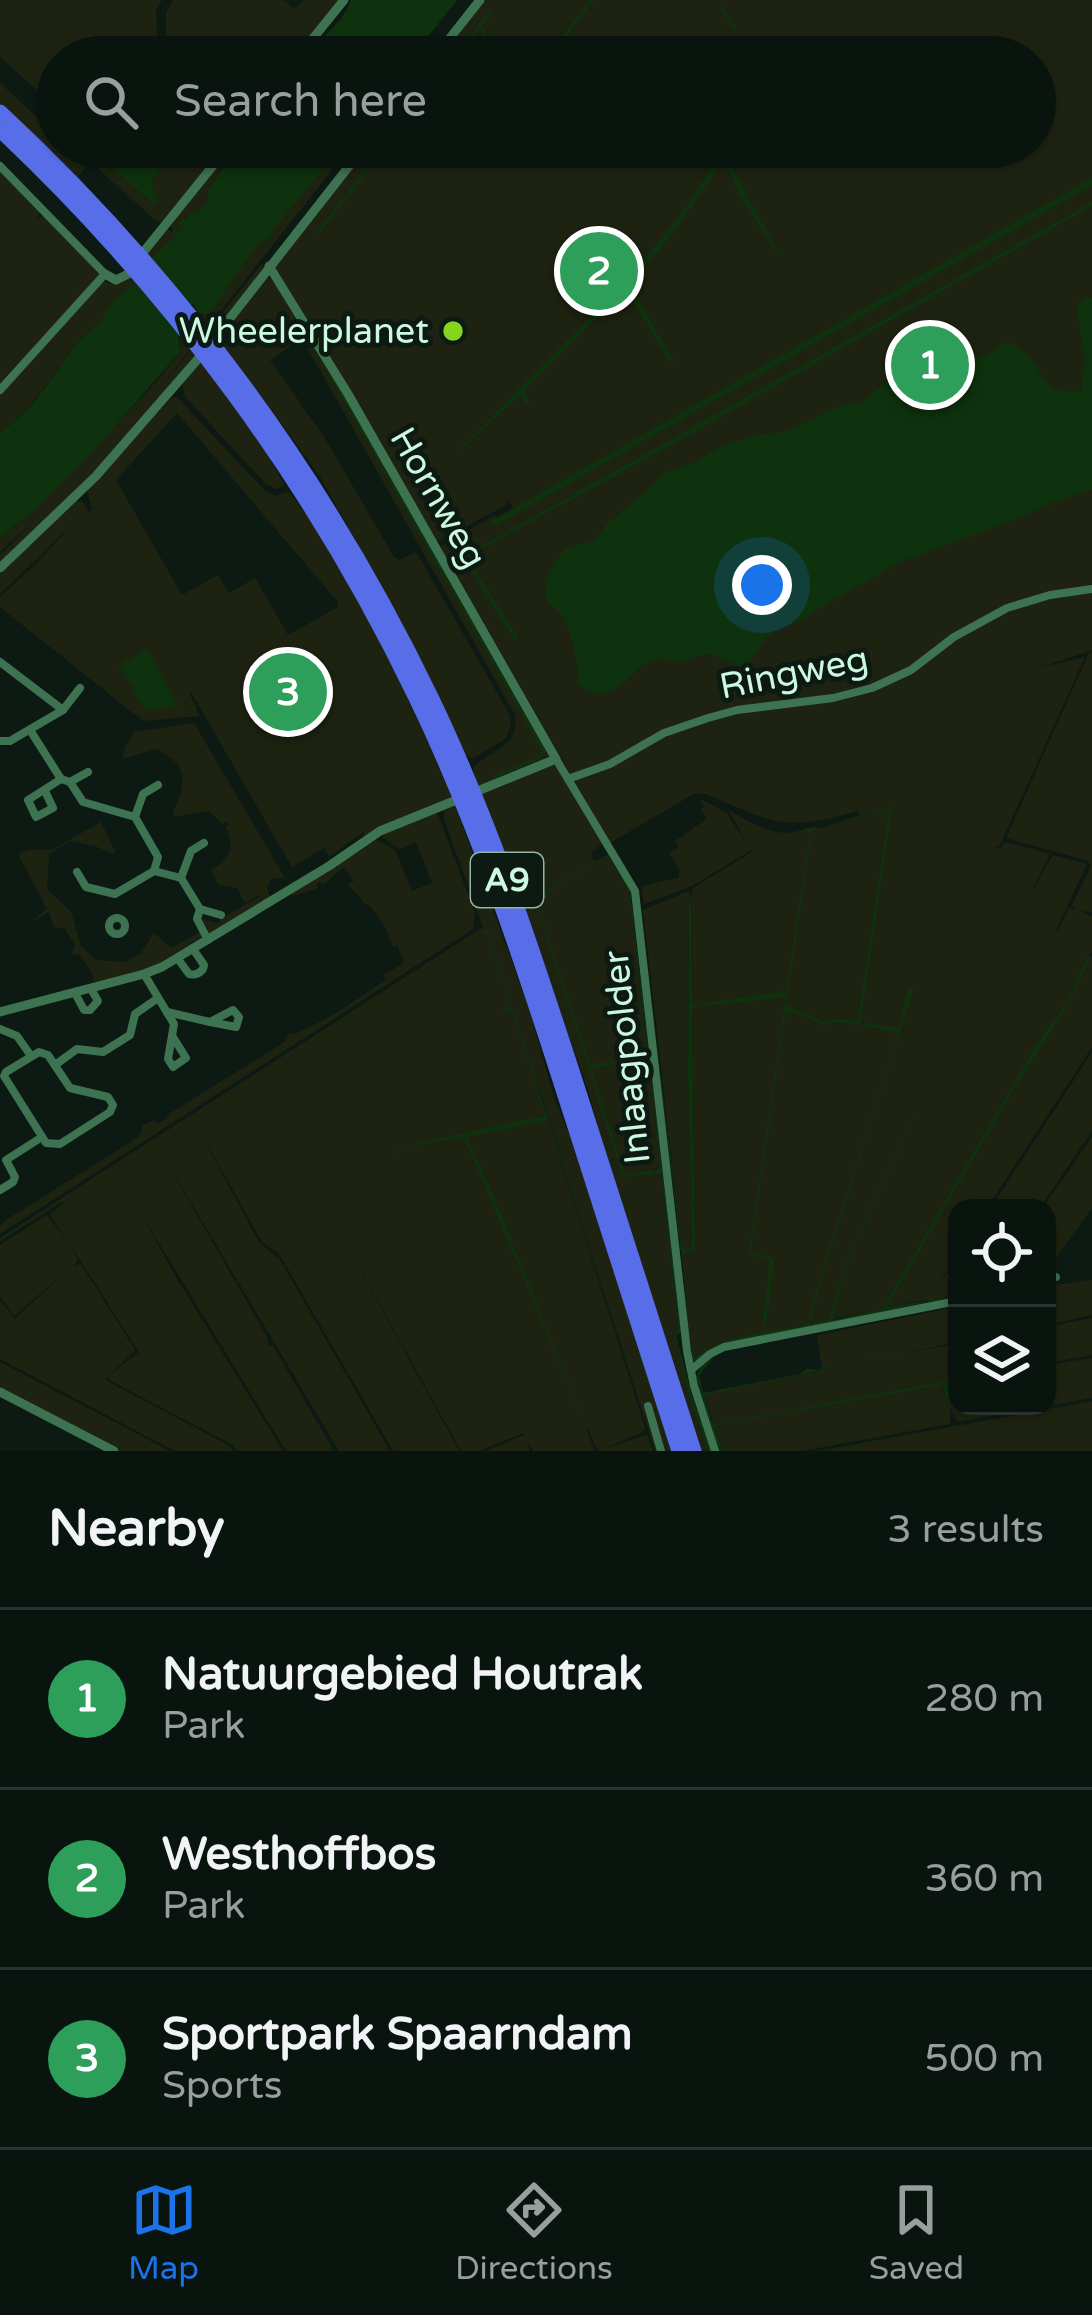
<!DOCTYPE html>
<style>
body{margin:0;font-family:"Varela Round",sans-serif;background:#131d18;color:#f1f3f6}
.controls{position:absolute;right:36px;bottom:36px;display:grid;overflow:hidden;border-radius:24px;box-shadow:0 3px 9px #0004}
.controls button{width:108px;height:108px;display:grid;place-items:center;padding:0;border:0;border-bottom:3px solid #2a332f;background:#0a140f;color:#f1f3f6;font:60px sans-serif}
.you{position:absolute;left:762px;top:585px;width:42px;height:42px;margin:-30px;border:9px solid #fff;border-radius:50%;background:#1a73e8;box-shadow:0 0 0 18px #1a73e833}
.badge{display:grid;place-items:center;width:78px;height:78px;border-radius:50%;background:#1a73e8;color:#fff;font-size:39px;font-weight:700}
.pin{position:absolute;translate:-50% -50%;border:6px solid #fff;box-shadow:0 3px 12px #0006}
.list{margin:0;padding:0;list-style:none}
h2{display:flex;justify-content:space-between;align-items:center;height:156px;margin:0;padding:0 48px;font-size:51px}
h2 small{font-size:39px;font-weight:400;color:#999e9e}
.list li{display:grid;grid-template-columns:78px 1fr auto;gap:36px;align-items:center;box-sizing:border-box;height:180px;padding:0 48px;border-top:3px solid #2a332f}
.list b{display:block;font-size:45px;white-space:nowrap}
.list p{margin:0;font-size:39px;white-space:nowrap;color:#999e9e}
.list em{font-size:39px;font-style:normal;color:#999e9e}
.icon{flex:none;width:66px;height:66px;fill:none;stroke:currentColor;stroke-width:2;stroke-linecap:round;stroke-linejoin:round}
.map{position:relative;flex:none;width:1092px;height:1451px;overflow:hidden}
.search{position:absolute;background:#0a140f;box-shadow:0 3px 9px #0004;left:36px;right:36px;top:36px;height:132px;display:flex;align-items:center;gap:30px;box-sizing:border-box;padding:0 42px;border-radius:66px;color:#999e9e;font-size:45px}
.sheet{height:696px;background:#0a140f}
nav{display:flex;justify-content:space-around;align-items:center;box-sizing:border-box;height:168px;border-top:3px solid #2a332f;background:#0a140f;font-size:33px;color:#999e9e}
nav a{display:grid;justify-items:center;gap:6px}
nav .on{color:#1a73e8}
.map>svg:first-child{display:block}
.green{fill:#1e2311;fill-rule:evenodd}
.water{fill:#0f320e}
.lines{fill:none;stroke-linecap:round;stroke-linejoin:round}
.stream{stroke:#0f320e;stroke-width:3}
.minor{stroke:#3e7352;stroke-width:8}
.tertiary{stroke:#3e7352;stroke-width:9}
.motorway{stroke:#586de8;stroke-width:15}
.poi-dot{fill:#85d41d;stroke:#0d1a14;stroke-width:4.5}
.labels{text-anchor:middle;dominant-baseline:central;stroke-width:10;stroke-linejoin:round;paint-order:stroke}
.shield{fill:#0d1a14;stroke:#93b5a3;stroke-width:3}
.shield-label{font-size:33px;font-weight:bold;fill:#cdf8e0}
.poi-label{font-size:36px;fill:#cdf8e0;stroke:#0d1a14;text-anchor:end}
.street-label{font-size:36px;fill:#cdf8e0;stroke:#0d1a14}
</style>
<div class="map">
<svg width="1092" height="1451" viewBox="0 0 1092 1451">
<rect width="100%" height="100%" fill="#0d1a14"/>
<!-- green -->
<g class="green">
<path d="M0 0H162L156 9 158 57H57V108L0 57Z"/>
<path d="M173 0H283L294 9 304 0H341L296 57H166V13Z"/>
<path d="M484 0H1092V650L1038 668 1085 657 1000 845 996 847 982 843 1000 849 1006 842 1050 854 1027 900 1053 855 1087 864 1056 930 1058 931 1069 908 1075 909 1072 905 1091 866 1088 861 1006 838 1089 653 1092 652V912L1080 911 1092 916V951L1089 956 1092 957V1047L987 1208H957V1256L939 1284 957 1261V1295L887 1307 1003 1104 882 1309 831 1319 844 1271 880 1192 842 1272 829 1321 812 1324 809 1320 804 1325C767 1333 725 1334 695 1358L689 1336 682 1255 695 1249 692 1010 699 1007 692 1004 691 905H689L688 1071 692 1244 690 1250 682 1249 643 910 689 891 691 897 693 888 752 852 728 809C742 819 769 834 788 833 795 832 801 830 808 829L811 835 814 827 821 828 882 809 860 815 858 811C784 832 774 823 706 794L695 793 610 843 440 546 495 515 497 517 513 508 509 500 506 501 508 504 437 542 275 272V265L369 147H1035V57H440Z"/>
<path d="M0 83 57 136V147H70L88 164 78 177 0 103Z"/>
<path d="M101 147H226L162 223 154 219 94 165 100 157 155 205 158 201 151 183 164 160C152 142 132 152 114 156Z"/>
<path d="M230 147H350L209 326 194 305H191L151 258 127 290 112 302 102 321 77 343 31 405 0 434V392L102 281 115 284 122 282 166 228 172 232 174 230 169 225Z"/>
<path d="M0 169 41 212 37 219 44 215 98 271 99 275 0 388Z"/>
<path d="M260 266H264L263 269 196 355 88 480 0 564V555L37 518 0 552V537L35 510 156 382 180 352V338L190 349 161 387Z"/>
<path d="M268 278 274 280 307 332 306 336 270 360 326 440 394 557 399 560 414 553 418 555 509 714 511 722 507 737 473 759 464 755 399 617 319 475 220 340 221 334 263 280Z"/>
<path d="M312 339 550 755 546 760 479 789 473 773 474 767C493 748 519 748 515 715L308 349Z"/>
<path d="M201 363 255 434 285 485 277 489 267 485 185 397 182 384Z"/>
<path d="M177 397 264 490 275 496 289 492C362 581 405 695 453 799L366 837 363 832 329 857 324 848 292 867 191 692 189 693 200 716 143 721 0 607V597L37 563 73 524 0 594V574L76 501 83 502 89 512 92 509 87 489 166 404 172 398ZM177 413 337 601 338 607 288 635 255 578 229 593 218 575 182 595 116 480Z"/>
<path d="M194 723 285 878 270 879 267 889 271 899 263 903 259 897 262 904 212 933H208V928L201 919 219 923 221 918 259 897 258 895 245 903 237 888 219 885 211 871C229 859 237 849 226 828L229 825 227 822 223 824 208 811 175 817 173 812C187 781 190 767 157 749L122 759 125 747 134 732Z"/>
<path d="M551 765 556 766 602 844 591 853 594 861 608 857 629 891 648 1054 646 1058 649 1062 660 1166 651 1171 661 1173 679 1331 674 1334 688 1391 708 1451H702L598 1129C591 1091 576 1058 564 1022 538 945 510 868 481 792Z"/>
<path d="M700 799 726 812 751 850 692 886 644 904 641 886 678 878 680 870 669 853 678 848 675 841 707 819 701 809 704 806Z"/>
<path d="M455 805 530 1012 552 1091 574 1147 672 1451H655L536 1079 545 1116 472 1134 547 1120 646 1430 606 1448 647 1435 653 1451H598L589 1431 586 1430 595 1451H533L527 1440 530 1451H486L524 1435 523 1433 479 1451H461L323 1202 459 1451H393L284 1262 277 1252 263 1243 197 1127 259 1242 280 1260 390 1451H339L161 1152 267 1337 269 1346 272 1345 276 1351 334 1451H286L143 1217 174 1274 283 1451H237L233 1445 109 1380V1376L139 1352 70 1244 78 1260 74 1266 81 1264 135 1350 105 1380 230 1446 234 1451H175L0 1359V1300L15 1319 67 1271 14 1316 0 1296V1245L47 1215 66 1240 50 1214 64 1203 62 1202 0 1241V1238L483 927 444 819V811Z"/>
<path d="M434 812 438 815 475 913 473 929 0 1234V1226L6 1220 134 1140 142 1133V1126L154 1120 156 1123 163 1121 172 1112 286 1041 288 1034C307 1035 365 994 386 980L384 975 404 963 398 947 393 946 384 925 368 904 362 903V899L347 884 354 881 344 867 323 885 320 882 317 884 318 888 293 896 291 892 374 838 395 850 412 891 432 883 416 842 399 849 382 837 383 833Z"/>
<path d="M101 822 115 851 113 854 95 846 70 841 49 854 47 889 71 912 81 946 96 960 126 962 141 953 154 933 171 948 200 932 202 936 157 965 101 982 92 981 94 977 80 955 72 954 75 945 65 929 54 927 49 912 31 922 47 909 18 854 28 850 53 849Z"/>
<path d="M1092 1052V1131L1040 1208H991Z"/>
<path d="M1092 1137V1208L1049 1267 1051 1270 1048 1273 1047 1208H1043Z"/>
<path d="M1092 1280V1315L1047 1325V1286Z"/>
<path d="M957 1307V1342L905 1353 957 1344V1379L732 1422 943 1385 948 1403 951 1402 947 1385 957 1382V1406H1047V1365L1092 1358V1398L957 1422 950 1407V1424L801 1451H723L704 1394 880 1359 822 1369 817 1335Z"/>
<path d="M1092 1318V1355L1047 1363V1327Z"/>
<path d="M0 1362 170 1451H120L0 1389Z"/>
<path d="M1092 1401V1451H817Z"/>
</g>
<!-- water -->
<g class="water">
<path d="M351 0H457L412 57H307C321 36 343 24 351 0Z"/>
<path d="M88 147H101L114 156 148 148 158 152 164 163 151 183 158 201 155 205Z"/>
<path d="M239 147H341L276 226 269 238 259 242 210 313H198L193 304 190 305 178 332 180 352 93 451 35 510 0 537V434L32 405 77 343 101 321 112 302 127 290 154 255 176 237 171 233 174 229 180 233 183 230 178 224 182 219H187L192 212 198 213 209 198 208 190Z"/>
<path d="M725 147H732L726 157 779 253V256L738 193 731 173 721 165 673 233 630 285 674 362H670L626 289 525 389 530 408 519 395 462 449H459L623 284 616 265 619 266 626 279H629L687 206Z"/>
<path d="M1092 178V185L497 525H493L492 521 497 518Z"/>
<path d="M1092 202V206L684 438 469 556 468 559 517 635V639H514L461 555 485 544Z"/>
<path d="M1087 298H1092V490L1054 502 1024 516 900 562 791 625C762 630 763 650 745 666 732 665 721 656 709 654 699 653 691 660 681 661 671 662 662 657 652 660 626 669 616 712 578 684 578 663 574 639 564 619 558 606 545 606 545 588 545 580 560 551 568 548 577 544 587 544 596 540L606 525 653 485 663 473 696 462 722 446 758 435 785 432 839 406 861 402 892 378 922 367 945 359 985 356 1007 342C1048 357 1032 398 1081 391L1085 360 1077 309V304Z"/>
<path d="M147 649 178 705 177 706 146 711 119 665Z"/>
<path d="M890 807 892 808 860 1025 837 1022 824 1025 791 1011 785 1013 751 1249 754 1254 771 1257 774 1261 766 1325 763 1324 770 1261 753 1256 749 1251 786 997 705 1006 704 1003 786 991 810 835 808 830 803 829 814 827 816 829 812 830 786 1005 824 1022 840 1019 858 1021 889 811 888 809 819 827Z"/>
<path d="M607 855 630 889 679 1317 681 1332 676 1336 691 1392 711 1451H708L688 1391 674 1334 679 1331 661 1173 624 1177 622 1174 535 899 594 861 537 901 590 1064 641 1058 591 1069 625 1174 656 1170 660 1166 649 1062 646 1057 648 1054 629 891 608 857 602 858Z"/>
<path d="M689 904H691L692 1004 700 1007 692 1010 695 1249 682 1255 685 1285 641 915 682 1248 689 1250 692 1244 688 1071Z"/>
<path d="M487 929 640 1405 547 1120 467 1137 501 1214 585 1424 464 1137 414 1146 385 1158 417 1143 545 1116 512 1011 501 1013 511 1007 487 933 482 932Z"/>
<path d="M1087 959 1089 961 1069 1003 1015 1087 887 1307 928 1301 930 1297 933 1299 957 1296 723 1344 696 1361 693 1360 691 1344 695 1358C725 1333 767 1333 804 1325L808 1322 819 1280 898 1035 895 1032 865 1026 866 1023 899 1028 908 989 914 987 820 1283 810 1324 829 1320 844 1266 926 1088 844 1271 833 1320 882 1309 1035 1047 1067 1002Z"/>
<path d="M957 1342 704 1395 712 1422 716 1424 957 1379 948 1385 951 1403 948 1404 943 1385 717 1425 715 1429 723 1451H719L696 1377 700 1368 716 1355 699 1375 703 1393 800 1374 807 1369 817 1370Z"/>
</g>
<g class="lines">
<!-- stream -->
<g class="stream">
<path d="M722 9 735 29"/>
<path d="M481 27 497 57"/>
<path d="M743 44 746 50"/>
<path d="M552 49 557 46 592 0"/>
<path d="M456 57 492 10"/>
<path d="M518 57 534 53"/>
<path d="M318 233 385 147"/>
<path d="M330 373 544 751 538 758 494 777"/>
</g>
<!-- minor -->
<g class="minor">
<path d="M0 166 105 274 0 390"/>
<path d="M0 662 63 710 10 741H0"/>
<path d="M63 710 80 688"/>
<path d="M30 730 61 779"/>
<path d="M556 759 635 891 687 1351 694 1386 715 1451"/>
<path d="M61 779 70 782 83 802 135 817 158 857 154 871 181 878 200 909 197 919 208 940"/>
<path d="M568 779 610 764 664 733 708 718 737 710 833 698 872 688 911 670 954 637 1007 608 1050 595 1092 589"/>
<path d="M70 782 88 772"/>
<path d="M45 791 53 808 36 817 28 800 61 779"/>
<path d="M135 817 143 794 158 785"/>
<path d="M77 872 86 887 115 894 154 871"/>
<path d="M181 878 191 851 204 843"/>
<path d="M200 909 221 915"/>
<circle cx="117" cy="926" r="8"/>
<path d="M178 959 189 974C195 976 204 972 204 965L193 949"/>
<path d="M144 974 174 1024 168 1059 173 1067 186 1058 173 1037"/>
<path d="M75 993 84 1010H90L98 1001 91 989"/>
<path d="M233 1010 239 1017 236 1027 210 1022Z"/>
<path d="M167 1012 210 1022"/>
<path d="M0 1029 17 1036 31 1056"/>
<path d="M39 1052 48 1055 70 1088 108 1097 113 1105 110 1112 60 1144 46 1143 4 1076 6 1072Z"/>
<path d="M55 1065 77 1049 103 1052 130 1035 135 1014 158 998"/>
<path d="M0 1190 13 1182 15 1177 6 1160 42 1137"/>
<path d="M1047 1278 1056 1277"/>
<path d="M691 1370 710 1354 724 1347 957 1301"/>
<path d="M648 1406 661 1451"/>
</g>
<!-- tertiary -->
<g class="tertiary">
<path d="M298 57 344 0"/>
<path d="M435 57 480 0"/>
<path d="M145 250 228 147"/>
<path d="M269 266 348 394 556 759 480 790"/>
<path d="M105 274 116 280 128 274"/>
<path d="M216 336 364 147"/>
<path d="M0 568 96 476 198 359"/>
<path d="M0 1012 144 974 162 967 329 866 380 831 454 801"/>
<path d="M0 1392 114 1451"/>
</g>
<!-- motorway -->
<g class="motorway">
<path d="M0 112C180 279 326 478 432 699 491 822 533 951 575 1080 615 1204 654 1327 694 1451"/>
<path d="M0 130C172 292 314 485 416 698 479 829 524 967 568 1105 605 1221 642 1336 679 1451"/>
</g>
</g>
<!-- markers -->
<circle class="poi-dot" cx="453" cy="331" r="12"/>
<g class="labels">
<!-- shield labels -->
<rect class="shield" x="471" y="853" width="72" height="54" rx="9"/>
<g class="shield-label">
<text x="507" y="880">A9</text>
</g>
<!-- poi labels -->
<g class="poi-label">
<text x="429" y="331">Wheelerplanet</text>
</g>
<!-- street labels -->
<g class="street-label">
<text transform="translate(438 498) rotate(60)">Hornweg</text>
<text transform="translate(794 673) rotate(-11)">Ringweg</text>
<text transform="translate(627 1057) rotate(-96)">Inlaagpolder</text>
</g>
</g>
</svg>
<div class="controls">
<button><svg class="icon" aria-label="locate" viewBox="0 0 24 24"><circle cx="12" cy="12" r="6"/><path d="M12 2v4M12 18v4M2 12h4M18 12h4"/></svg></button>
<button><svg class="icon" aria-label="layers" viewBox="0 0 24 24"><path d="M12 4l9 5-9 5-9-5zM3 14l9 5 9-5"/></svg></button>
</div>
<div class="you"></div>
<div class="pin badge" style="left:930px;top:365px;background:#2e9e5b">1</div>
<div class="pin badge" style="left:599px;top:271px;background:#2e9e5b">2</div>
<div class="pin badge" style="left:288px;top:692px;background:#2e9e5b">3</div>
<div class="search"><svg class="icon" aria-label="search" viewBox="0 0 24 24"><circle cx="10" cy="10" r="6"/><path d="M15 15l6 6"/></svg>Search here</div>
</div>
<section class="sheet">
<h2>Nearby<small>3 results</small></h2>
<ul class="list">
<li><span class="badge" style="background:#2e9e5b">1</span><div><b>Natuurgebied Houtrak</b><p>Park</p></div><em>280 m</em></li>
<li><span class="badge" style="background:#2e9e5b">2</span><div><b>Westhoffbos</b><p>Park</p></div><em>360 m</em></li>
<li><span class="badge" style="background:#2e9e5b">3</span><div><b>Sportpark Spaarndam</b><p>Sports</p></div><em>500 m</em></li>
</ul>
</section>
<nav>
<a class="on"><svg class="icon" aria-label="map" viewBox="0 0 24 24"><path d="M3 6l6-2 6 2 6-2v14l-6 2-6-2-6 2zM9 4v14M15 6v14"/></svg>Map</a>
<a><svg class="icon" aria-label="directions" viewBox="0 0 24 24"><path d="M12 3l9 9-9 9-9-9zM9 14v-3h6M13 9l2 2-2 2"/></svg>Directions</a>
<a><svg class="icon" aria-label="saved" viewBox="0 0 24 24"><path d="M7 4h10v16l-5-4-5 4z"/></svg>Saved</a>
</nav>
